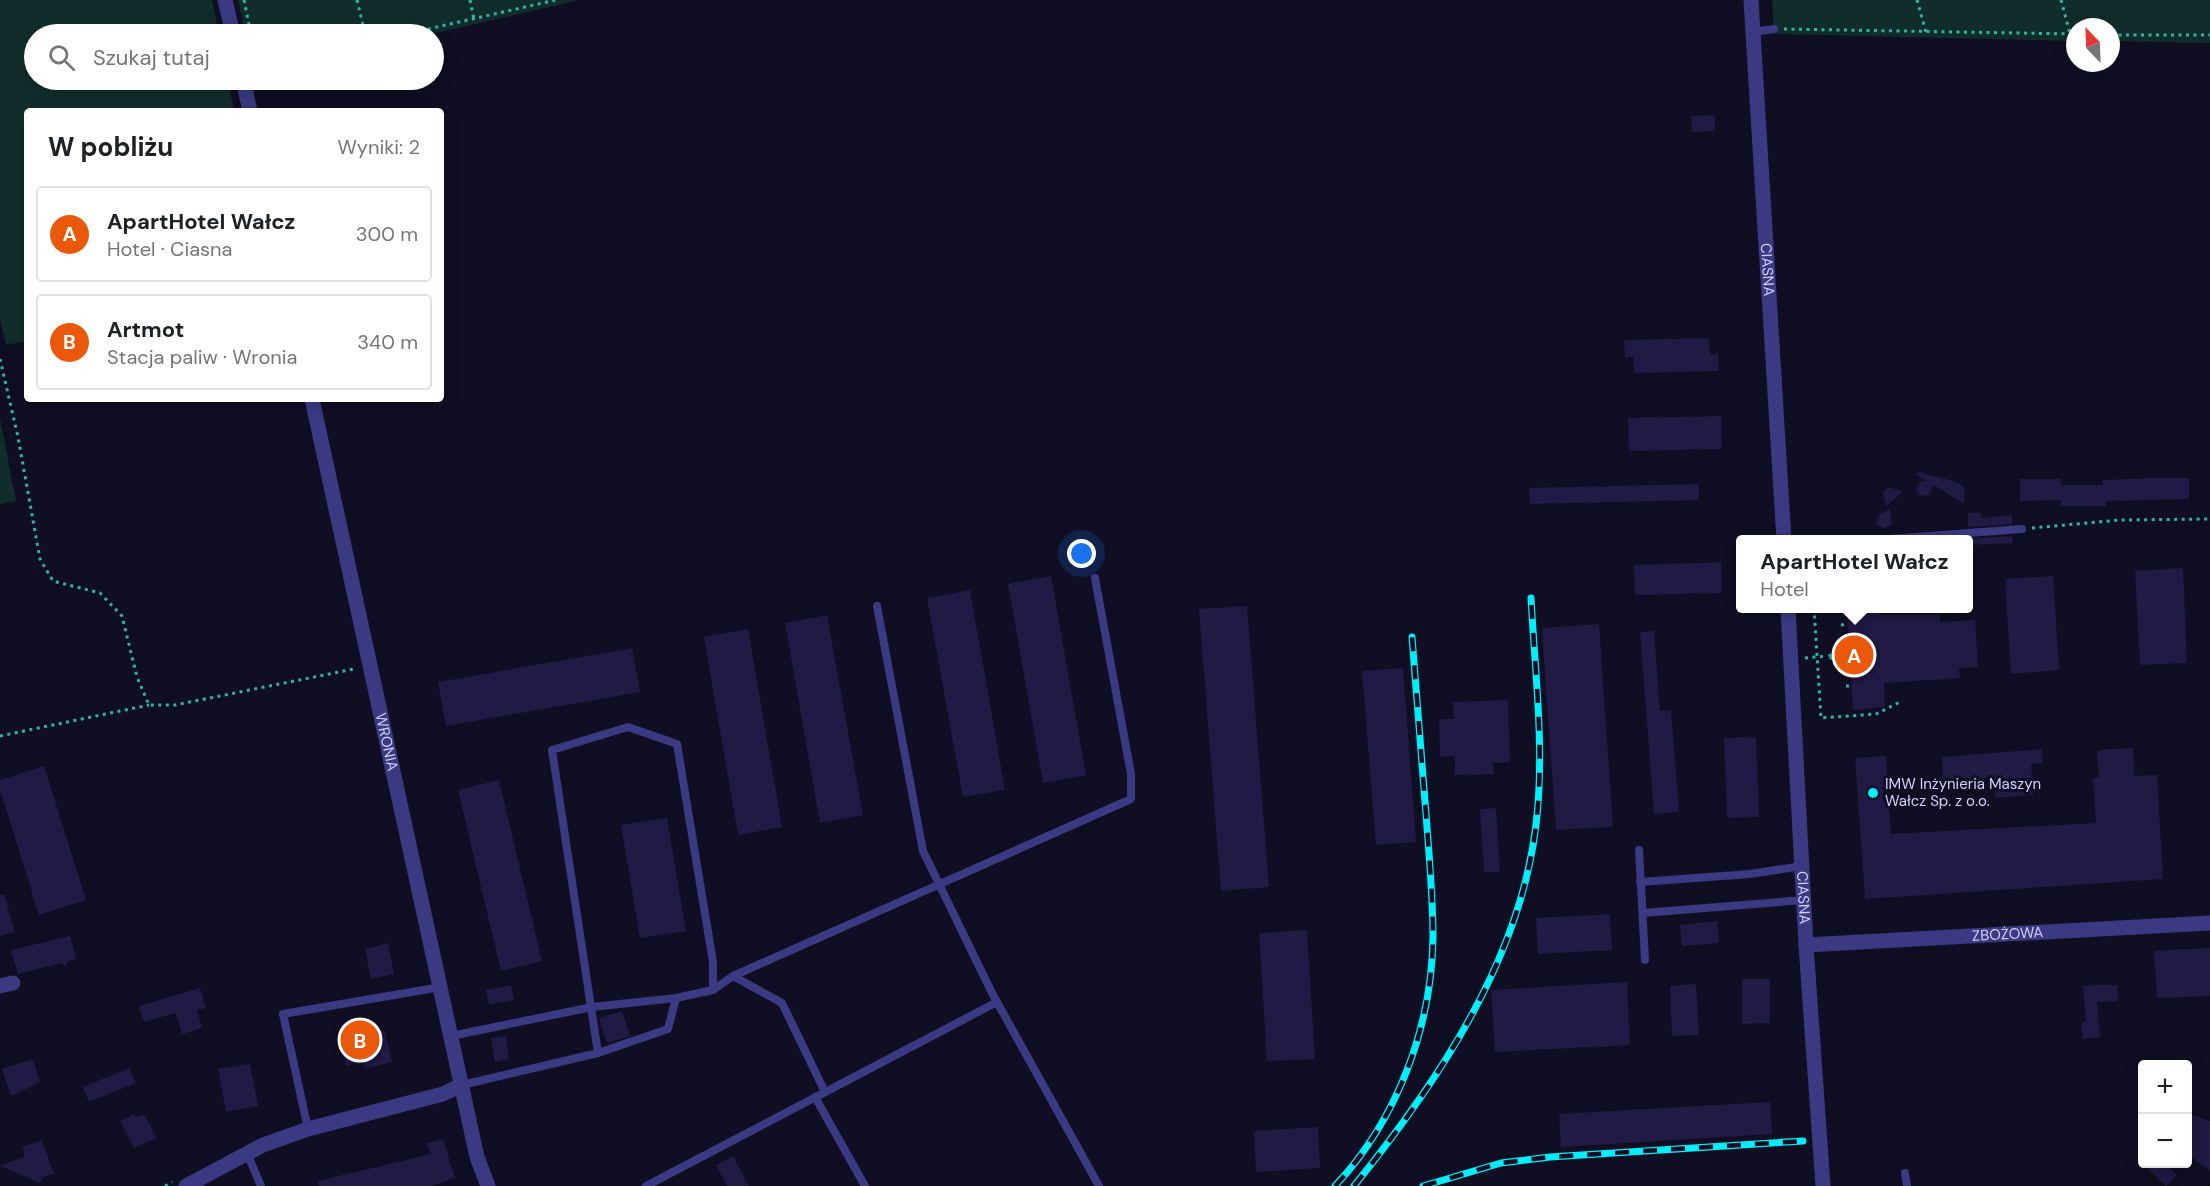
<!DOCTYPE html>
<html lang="pl">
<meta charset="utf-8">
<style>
body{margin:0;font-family:"DM Sans",sans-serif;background:#f2f2f2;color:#202124}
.controls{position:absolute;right:18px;bottom:18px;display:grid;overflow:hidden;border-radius:6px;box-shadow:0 3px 15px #0003}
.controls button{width:54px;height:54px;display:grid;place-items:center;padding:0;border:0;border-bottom:2px solid #e0e0e0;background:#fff;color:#202124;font:30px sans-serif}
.compass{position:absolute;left:2066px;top:18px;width:54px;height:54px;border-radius:50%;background:#fff;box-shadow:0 3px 15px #0003;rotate:337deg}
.you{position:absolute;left:1082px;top:554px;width:21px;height:21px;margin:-15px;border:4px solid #fff;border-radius:50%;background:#1a73e8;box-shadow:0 0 0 9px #1a73e833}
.badge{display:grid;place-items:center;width:39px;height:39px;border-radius:50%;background:#ea580c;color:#fff;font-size:20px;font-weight:700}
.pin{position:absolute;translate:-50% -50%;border:3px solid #fff;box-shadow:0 2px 6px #0006}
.popup{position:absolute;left:1736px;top:535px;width:237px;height:78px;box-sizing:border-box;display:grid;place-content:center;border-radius:6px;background:#fff;filter:drop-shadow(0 2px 4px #0005);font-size:20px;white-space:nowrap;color:#757577}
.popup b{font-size:22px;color:#202124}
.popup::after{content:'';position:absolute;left:50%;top:100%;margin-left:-12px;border:12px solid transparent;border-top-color:#fff}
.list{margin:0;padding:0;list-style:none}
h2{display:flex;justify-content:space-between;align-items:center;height:78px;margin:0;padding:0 24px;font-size:26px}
h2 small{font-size:20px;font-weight:400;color:#757577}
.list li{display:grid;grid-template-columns:39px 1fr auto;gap:18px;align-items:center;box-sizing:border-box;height:96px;margin:0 12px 12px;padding:0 12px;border:2px solid #e0e0e0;border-radius:6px}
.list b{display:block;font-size:22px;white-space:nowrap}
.list p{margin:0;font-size:20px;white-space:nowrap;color:#757577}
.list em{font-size:20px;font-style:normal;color:#757577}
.icon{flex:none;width:33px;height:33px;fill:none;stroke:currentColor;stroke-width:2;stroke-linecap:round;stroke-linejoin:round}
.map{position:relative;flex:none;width:2210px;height:1186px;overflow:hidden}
.search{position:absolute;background:#fff;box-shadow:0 3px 15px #0003;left:24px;top:24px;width:420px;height:66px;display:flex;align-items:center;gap:15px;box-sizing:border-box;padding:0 21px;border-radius:33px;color:#757577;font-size:22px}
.panel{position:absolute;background:#fff;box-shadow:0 3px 15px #0003;left:24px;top:108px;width:420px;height:294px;border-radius:6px}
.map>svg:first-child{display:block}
.green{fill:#112d2b}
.building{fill:#201a44}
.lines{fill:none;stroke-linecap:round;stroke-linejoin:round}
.path{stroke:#2eb5a6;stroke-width:3;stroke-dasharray:3 4.5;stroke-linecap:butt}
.lane{stroke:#393a82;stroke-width:8}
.street{stroke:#393a82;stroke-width:15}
.rail-casing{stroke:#00effb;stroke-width:7}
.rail{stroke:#100e23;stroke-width:4.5;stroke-dasharray:14;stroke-linecap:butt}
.poi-dot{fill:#00effb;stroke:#100e23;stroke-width:2}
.labels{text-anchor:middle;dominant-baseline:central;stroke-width:6;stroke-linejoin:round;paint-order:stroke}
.street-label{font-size:15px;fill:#d3d0ff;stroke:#100e23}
.poi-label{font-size:15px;fill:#d3d0ff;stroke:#100e23;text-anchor:start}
</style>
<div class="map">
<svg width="2210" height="1186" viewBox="0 0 2210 1186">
<rect width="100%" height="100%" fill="#100e23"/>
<!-- green -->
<g class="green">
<path d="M0 0H212L219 34H34V80H228L234 111H27V341L6 345 0 319Z"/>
<path d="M238 0H579L432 34H245Z"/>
<path d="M1772 0H2210V43L2111 41V27H2075V41L1774 34Z"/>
<path d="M0 419 16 501 0 504Z"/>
</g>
<!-- building -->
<g class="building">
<path d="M1715 115V131L1692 132 1691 116Z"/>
<path d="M1709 338 1710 355 1718 354 1719 371 1634 373 1633 357H1625L1624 340Z"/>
<path d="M1721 416 1722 449 1629 451 1628 418Z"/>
<path d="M1918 472 1957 482 1965 488 1964 504 1934 485 1929 495 1920 496 1916 488 1921 481H1927L1916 475Z"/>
<path d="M2148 478H2189V499L2106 501V506H2061V500L2020 501V479H2061V485H2103L2102 480H2106Z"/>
<path d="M1699 484V500L1530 504 1529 488Z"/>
<path d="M1889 487 1903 492 1886 506 1883 492Z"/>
<path d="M1890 509 1892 524 1884 529 1877 525V516Z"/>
<path d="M1968 513H1981V518L2012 515V524L1968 527Z"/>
<path d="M2012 536 2013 543 1968 545V539Z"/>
<path d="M1721 562 1722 593 1635 595 1634 565Z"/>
<path d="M2183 568 2187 663 2140 665 2135 571Z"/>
<path d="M1051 576 1086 775 1043 783 1008 584Z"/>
<path d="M2053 576 2059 670 2011 674 2005 579Z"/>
<path d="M970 590 1005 790 963 797 927 598Z"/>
<path d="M1247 606 1269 887 1221 891 1199 609Z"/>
<path d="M1847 609H1879V615H1940V622L1975 620 1978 667 1959 668 1960 678 1884 683 1885 707 1853 710 1850 663 1846 664 1845 647 1849 646Z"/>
<path d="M827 615 863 815 820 823 785 623Z"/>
<path d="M1599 624 1613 827 1556 830 1542 628Z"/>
<path d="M748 629 782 827 738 835 704 637Z"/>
<path d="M1654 631 1660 711 1671 710 1679 812 1654 814 1640 632Z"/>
<path d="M632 648 640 692 446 726 438 682Z"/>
<path d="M1403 668 1416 842 1376 845 1362 671Z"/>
<path d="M1508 700 1510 762 1493 763 1494 774 1455 775V756L1440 757 1439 719H1454L1453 702Z"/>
<path d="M1756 737 1759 817 1727 818 1724 738Z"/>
<path d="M2133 748 2134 776 2157 775 2163 879 1865 899 1855 758 1886 756 1891 834 2096 823 2093 778H2099L2097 750Z"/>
<path d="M2042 749 2043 763 2031 764 2033 795 1995 798 1994 778 1943 780 1942 757Z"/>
<path d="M44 766 86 900 39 915 0 789V780Z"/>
<path d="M499 780 542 961 501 971 458 790Z"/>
<path d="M1496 808 1500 872H1484L1480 809Z"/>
<path d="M667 818 686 931 640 938 621 825Z"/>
<path d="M0 895H4L15 932 0 936Z"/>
<path d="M1610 914 1612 950 1538 954 1536 918Z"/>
<path d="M1717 921 1719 943 1682 946 1680 925Z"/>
<path d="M1307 930 1315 1059 1267 1061 1259 933Z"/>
<path d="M70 936 76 959 68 961 66 967 61 963 18 974 11 950Z"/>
<path d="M388 943 394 974 371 979 365 949Z"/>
<path d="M2210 948V996L2157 998 2154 951Z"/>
<path d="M1742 979H1770V1023L1742 1024Z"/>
<path d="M1627 982 1630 1045 1495 1052 1491 990Z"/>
<path d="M1696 984 1699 1035 1672 1036 1670 986Z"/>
<path d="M511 985 514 1000 489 1005 486 990Z"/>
<path d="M2095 985H2117L2118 1001 2097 1002 2100 1037 2083 1039 2081 1023 2086 1021 2083 986Z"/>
<path d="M200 988 206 1008 197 1010 202 1028 182 1034 176 1013 144 1022 139 1006Z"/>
<path d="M622 1011 630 1036 607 1043 599 1018Z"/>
<path d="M385 1031 392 1062 364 1069 363 1063 346 1066 340 1042Z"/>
<path d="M506 1036 509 1059 495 1062 491 1038Z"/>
<path d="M33 1059 40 1082 11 1096 2 1069Z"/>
<path d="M250 1064 258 1106 226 1112 218 1069Z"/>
<path d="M129 1068 136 1083 89 1102 83 1087Z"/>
<path d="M1770 1102 1772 1134 1561 1147 1559 1114Z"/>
<path d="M2187 1113 2210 1121V1171L2187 1154Z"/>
<path d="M134 1114 136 1117 144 1114 157 1138 134 1148 120 1121Z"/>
<path d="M1318 1127 1320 1168 1256 1172 1254 1131Z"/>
<path d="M443 1139 455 1178 431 1186H319L318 1181 431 1154 427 1143Z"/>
<path d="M42 1140 54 1174 43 1177 40 1183 0 1166 25 1156 22 1147Z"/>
<path d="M733 1156 749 1186H727L716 1165Z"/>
<path d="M2143 1164H2165L2177 1175 2166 1186Z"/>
</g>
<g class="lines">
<!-- path -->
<g class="path">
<path d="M244 0 251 34"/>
<path d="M357 0 365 34"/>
<path d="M470 0 474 19"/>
<path d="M1917 0 1926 32"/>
<path d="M2061 0 2070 34"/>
<path d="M1784 29 2075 34"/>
<path d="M406 34 556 0"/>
<path d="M2111 35H2210"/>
<path d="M0 359 18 437 40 559 53 581 100 593 122 616 137 677 149 705H175L354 669"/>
<path d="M2032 528 2120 520 2210 519"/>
<path d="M1814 608 1821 718 1876 714 1902 701"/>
<path d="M1841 625 1848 624"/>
<path d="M1846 652 1827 656 1833 659H1846"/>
<path d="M1805 658 1827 656"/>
<path d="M1846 686H1851"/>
<path d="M0 736 149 705"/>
<path d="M165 1186 172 1182"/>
</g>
<!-- lane -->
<g class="lane">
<path d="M1753 32 1774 29"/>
<path d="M1875 540 2022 529"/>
<path d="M877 606 923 851 992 993 1099 1186"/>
<path d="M1639 850 1645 960"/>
<path d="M1640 882 1750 874 1802 866"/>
<path d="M1643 913 1804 900"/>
<path d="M733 976 782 1003 825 1092"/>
<path d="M451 1036 592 1007 676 998"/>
<path d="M598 1053 552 750 628 727 677 744 713 962V990"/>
<path d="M462 1085 598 1053 668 1029 676 998 713 990 733 976 1131 799V774L1095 578"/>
<path d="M815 1097 865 1186"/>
<path d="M308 1129 283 1014 441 987"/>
<path d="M247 1153 261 1186"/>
<path d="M1905 1173 1907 1186"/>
<path d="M646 1186 997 1002"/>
</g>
<!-- street -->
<g class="street">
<path d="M225 0 233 34"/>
<path id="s1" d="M1751 0 1784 540"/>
<path d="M243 80 250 111"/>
<path id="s2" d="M312 399 477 1157 488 1186"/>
<path id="s3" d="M1788 608 1806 945 1823 1186"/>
<path id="s4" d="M1806 945 2210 923"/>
<path d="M0 986 13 983"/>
<path d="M186 1186 263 1145 308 1129 443 1094 462 1085"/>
</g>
<!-- rail casing -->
<g class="rail-casing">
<g id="rail">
<path d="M1335 1186C1397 1120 1432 1027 1433 937 1433 896 1429 855 1426 814 1421 755 1417 696 1412 637"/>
<path d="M1354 1186C1438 1082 1520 960 1536 825 1545 750 1535 673 1531 598"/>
<path d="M1423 1186 1501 1163 1550 1157 1803 1141"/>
</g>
</g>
<!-- rail -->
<use href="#rail" class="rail"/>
</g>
<!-- markers -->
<circle class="poi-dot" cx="1873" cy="793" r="6"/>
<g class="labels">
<!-- street labels -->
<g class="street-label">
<text stroke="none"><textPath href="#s1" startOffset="270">CIASNA</textPath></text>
<text stroke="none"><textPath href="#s2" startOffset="351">WRONIA</textPath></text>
<text stroke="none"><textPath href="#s3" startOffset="290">CIASNA</textPath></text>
<text stroke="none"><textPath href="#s4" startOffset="202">ZBOŻOWA</textPath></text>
</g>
<!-- poi labels -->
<g class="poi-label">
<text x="1885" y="784">IMW Inżynieria Maszyn<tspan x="1885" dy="17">Wałcz Sp. z o.o.</tspan></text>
</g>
</g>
</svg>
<div class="controls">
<button>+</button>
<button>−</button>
</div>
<svg class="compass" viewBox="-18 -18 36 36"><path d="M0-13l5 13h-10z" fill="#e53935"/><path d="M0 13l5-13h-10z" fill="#757577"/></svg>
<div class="you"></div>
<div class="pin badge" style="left:1854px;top:655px">A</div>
<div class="popup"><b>ApartHotel Wałcz</b>Hotel</div>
<div class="pin badge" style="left:360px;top:1040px">B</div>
<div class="search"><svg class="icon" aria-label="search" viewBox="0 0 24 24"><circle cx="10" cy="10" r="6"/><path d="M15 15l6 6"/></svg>Szukaj tutaj</div>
<section class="panel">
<h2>W pobliżu<small>Wyniki: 2</small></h2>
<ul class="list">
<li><span class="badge">A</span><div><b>ApartHotel Wałcz</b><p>Hotel · Ciasna</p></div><em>300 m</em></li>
<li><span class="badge">B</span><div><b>Artmot</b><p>Stacja paliw · Wronia</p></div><em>340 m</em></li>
</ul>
</section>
</div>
